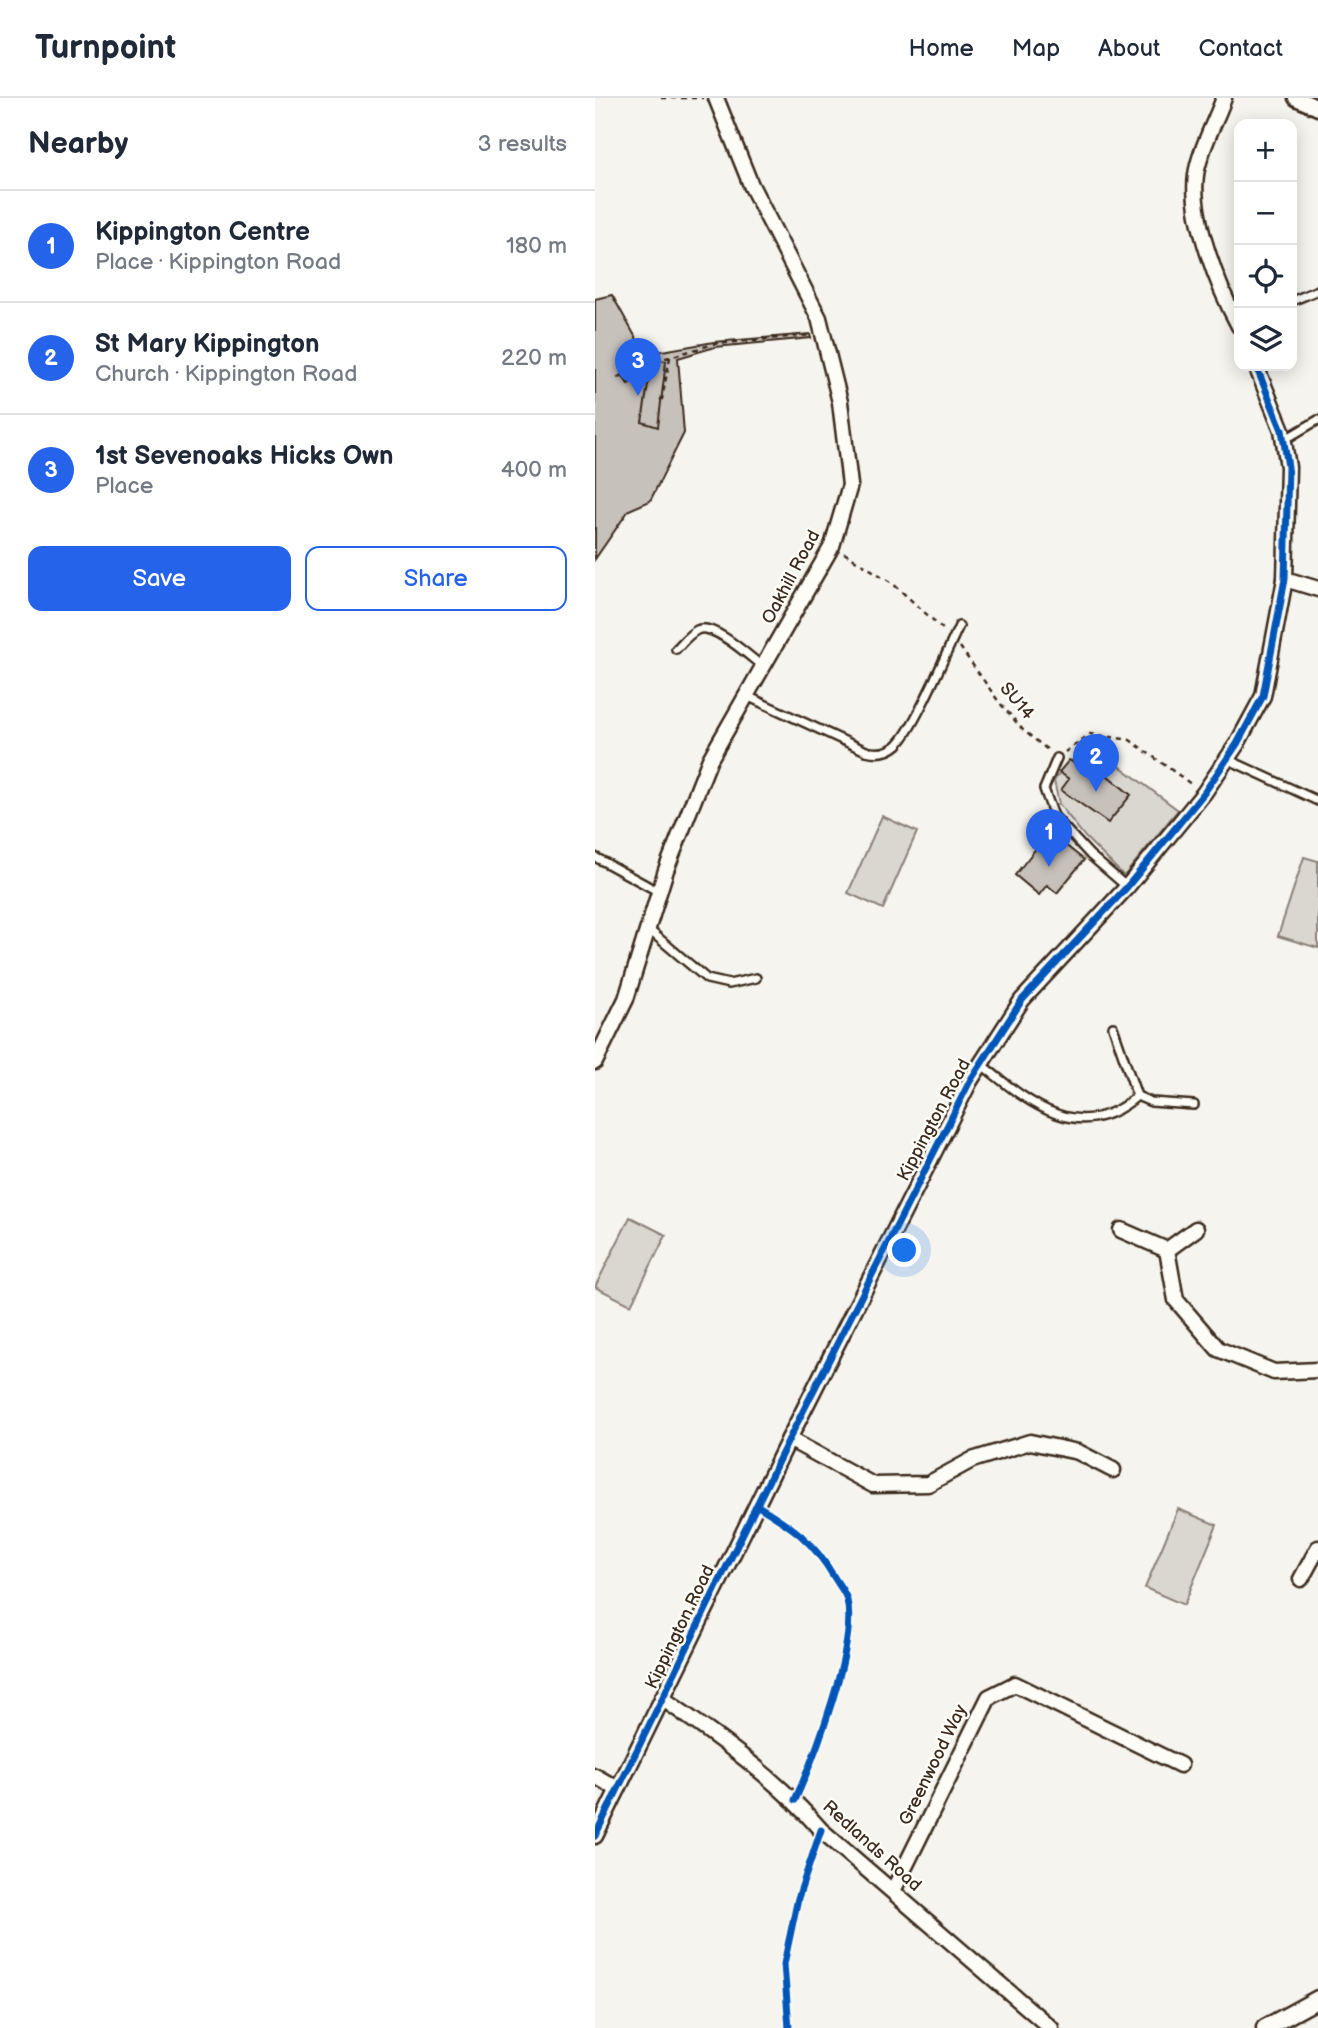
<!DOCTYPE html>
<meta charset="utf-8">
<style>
body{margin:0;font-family:"Balsamiq Sans",sans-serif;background:#f6f6f7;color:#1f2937}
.controls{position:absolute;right:21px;top:21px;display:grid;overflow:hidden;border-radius:14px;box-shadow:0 4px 18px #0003}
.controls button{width:63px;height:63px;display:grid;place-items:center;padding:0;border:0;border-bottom:2px solid #e0e1e3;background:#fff;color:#1f2937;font:35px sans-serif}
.you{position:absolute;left:310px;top:1153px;width:24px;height:24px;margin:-18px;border:5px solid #fff;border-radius:50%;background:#1a73e8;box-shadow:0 0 0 10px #1a73e833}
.badge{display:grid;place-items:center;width:46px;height:46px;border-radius:50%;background:#2563eb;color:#fff;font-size:23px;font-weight:700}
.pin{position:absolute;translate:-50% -58px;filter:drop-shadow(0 2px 4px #0008)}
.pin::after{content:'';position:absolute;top:37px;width:24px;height:21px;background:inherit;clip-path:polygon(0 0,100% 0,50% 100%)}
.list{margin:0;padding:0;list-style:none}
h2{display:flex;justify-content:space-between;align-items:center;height:91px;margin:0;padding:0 28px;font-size:30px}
h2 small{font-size:23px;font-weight:400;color:#747a83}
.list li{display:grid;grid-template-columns:46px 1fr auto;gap:21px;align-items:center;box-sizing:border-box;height:112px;padding:0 28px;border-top:2px solid #e0e1e3}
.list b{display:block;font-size:26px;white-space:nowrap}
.list p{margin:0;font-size:23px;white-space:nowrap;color:#747a83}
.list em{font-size:23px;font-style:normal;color:#747a83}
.actions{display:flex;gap:14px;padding:21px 28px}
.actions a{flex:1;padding:16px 0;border:2px solid #2563eb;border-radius:14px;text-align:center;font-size:24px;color:#2563eb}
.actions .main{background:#2563eb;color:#fff}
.icon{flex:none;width:38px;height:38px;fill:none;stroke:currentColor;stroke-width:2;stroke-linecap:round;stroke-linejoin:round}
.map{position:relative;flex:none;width:723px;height:1930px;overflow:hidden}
header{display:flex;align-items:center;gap:42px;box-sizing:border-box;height:98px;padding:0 35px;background:#fff;border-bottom:2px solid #e0e1e3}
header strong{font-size:33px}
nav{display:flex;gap:38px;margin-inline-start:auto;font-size:24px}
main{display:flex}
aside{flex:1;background:#fff}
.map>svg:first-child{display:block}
.green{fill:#dad6d0;stroke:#8a8077;stroke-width:2}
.building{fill:#c7c1bb;stroke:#3b2a1e;stroke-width:2}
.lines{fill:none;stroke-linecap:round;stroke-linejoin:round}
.service-casing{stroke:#3b2a1e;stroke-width:12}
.minor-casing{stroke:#3b2a1e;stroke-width:19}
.tertiary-casing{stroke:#3b2a1e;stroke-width:21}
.path{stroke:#3b2a1e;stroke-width:2.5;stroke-dasharray:5 5;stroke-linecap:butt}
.service{stroke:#fdfcf7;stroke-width:7}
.minor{stroke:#fdfcf7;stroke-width:14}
.tertiary{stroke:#fdfcf7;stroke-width:16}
.cycleway-casing{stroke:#fdfcf7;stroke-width:11}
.cycleway{stroke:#0057b8;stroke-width:7}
.labels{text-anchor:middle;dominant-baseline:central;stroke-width:5;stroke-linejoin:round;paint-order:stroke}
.street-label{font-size:18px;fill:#3b2a1e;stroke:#fdfcf7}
</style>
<header>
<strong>Turnpoint</strong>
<nav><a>Home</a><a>Map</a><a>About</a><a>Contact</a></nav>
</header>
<main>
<aside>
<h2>Nearby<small>3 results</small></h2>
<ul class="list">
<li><span class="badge">1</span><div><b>Kippington Centre</b><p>Place · Kippington Road</p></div><em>180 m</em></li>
<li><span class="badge">2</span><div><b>St Mary Kippington</b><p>Church · Kippington Road</p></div><em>220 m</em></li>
<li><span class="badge">3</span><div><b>1st Sevenoaks Hicks Own</b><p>Place</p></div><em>400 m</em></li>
</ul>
<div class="actions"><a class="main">Save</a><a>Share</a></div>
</aside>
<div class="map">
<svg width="723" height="1930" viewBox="0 0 723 1930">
<rect width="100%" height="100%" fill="#f5f4ee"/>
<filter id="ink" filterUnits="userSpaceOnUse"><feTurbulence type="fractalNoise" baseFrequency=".0143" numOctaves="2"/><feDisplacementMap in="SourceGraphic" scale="14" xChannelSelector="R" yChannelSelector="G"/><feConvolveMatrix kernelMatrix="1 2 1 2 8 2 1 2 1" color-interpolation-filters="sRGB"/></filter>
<g filter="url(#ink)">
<!-- green -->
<g class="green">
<path d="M502 651 583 712 529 778 490 739 464 706 459 683C471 663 481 658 502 651Z"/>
<path d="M287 718 322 734 288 811 253 795Z"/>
<path d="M709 759 723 763V850L683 838Z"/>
<path d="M35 1119 71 1137 36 1207 0 1189Z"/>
<path d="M583 1411 622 1427 589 1507 550 1490Z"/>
</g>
<!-- building -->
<g class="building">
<path d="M17 197 50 256 119 244 215 236 216 240 120 249 83 260 89 335 55 403 34 412 0 461V201Z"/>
<path d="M57 261 71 263 63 329 47 324Z"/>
<path d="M43 266 49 275 33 286 27 277Z"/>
<path d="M490 659 536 697 513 725 466 692 474 681 464 674 474 662 483 668Z"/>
<path d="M454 734 489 762 462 795 452 787 444 797 420 777Z"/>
</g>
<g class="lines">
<!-- service casing -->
<g class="service-casing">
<g id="service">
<path d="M697 203 723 192"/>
<path d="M689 342 723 322"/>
<path d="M81 551C87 545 94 536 102 532 118 524 154 558 168 569"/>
<path d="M152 598 271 653C283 656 293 655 302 647 319 632 352 553 364 528"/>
<path d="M462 660 449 691 459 718 495 757 532 789"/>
<path d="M632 661 723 703"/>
<path d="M0 759 64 794"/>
<path d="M53 831 112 881 134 886 161 880"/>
<path d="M518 929 542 998"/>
<path d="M386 966C435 1006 485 1048 542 998"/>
<path d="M542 998 556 1004 599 1007"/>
</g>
</g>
<!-- minor casing -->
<g class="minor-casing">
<g id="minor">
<path d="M629 0C621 22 604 54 601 77 595 119 624 191 644 228"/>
<path d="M701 0 723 10"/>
<path d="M690 481 723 491"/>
<path d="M0 964 31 901 71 772 115 661 237 448 255 387 245 304 224 220 156 87 121 0"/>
<path d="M601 1131 572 1152 581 1202 623 1251 679 1274 723 1272"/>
<path d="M526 1132 572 1152"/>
<path d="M194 1341 278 1387 333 1386 377 1362 435 1344 483 1354 518 1372"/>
<path d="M706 1481 723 1450"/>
<path d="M67 1600C124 1640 180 1679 226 1732L456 1930"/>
<path d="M0 1678 23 1691"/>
<path d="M0 1738 194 1341 375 983 427 902 532 789 609 695 642 646 668 598 690 481 693 369 687 332 661 268"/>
<path d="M298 1793 394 1599 420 1586 585 1667"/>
</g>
</g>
<!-- tertiary casing -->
<g class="tertiary-casing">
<path id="tertiary" d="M670 1930 723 1901"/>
</g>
<!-- path -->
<g class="path">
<path d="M66 0H108"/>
<path d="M45 270 54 260 64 262 119 246 215 237"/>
<path d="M22 280 51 261"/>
<path d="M65 302 67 301 75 259"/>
<path d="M249 455 296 484 349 532"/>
<path d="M365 549 404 604 428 632 454 653"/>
<path d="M470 654 495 636 535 642 596 686"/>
</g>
<!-- service -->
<use href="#service" class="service"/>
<!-- minor -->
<use href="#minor" class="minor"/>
<!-- tertiary -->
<use href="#tertiary" class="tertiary"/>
<!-- cycleway casing -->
<g class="cycleway-casing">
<g id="cycleway">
<path d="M163 1408C198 1429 218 1443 239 1479 243 1486 251 1495 252 1502 263 1546 219 1660 200 1702"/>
<path d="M0 1738 194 1341 375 983 427 902 532 789 609 695 642 646 668 598 690 481 693 369 687 332 661 268"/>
<path d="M194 1930 189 1866 203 1800 226 1732"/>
</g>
</g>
<!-- cycleway -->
<use href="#cycleway" class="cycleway"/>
</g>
</g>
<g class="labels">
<!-- street labels -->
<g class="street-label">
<text transform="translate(196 479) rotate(-62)">Oakhill Road</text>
<text transform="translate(422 603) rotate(50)">SU14</text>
<text transform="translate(339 1022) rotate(-62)">Kippington Road</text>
<text transform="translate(85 1529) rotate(-64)">Kippington Road</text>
<text transform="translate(338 1667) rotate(-64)">Greenwood Way</text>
<text transform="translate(277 1748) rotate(42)">Redlands Road</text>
</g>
</g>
</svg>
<div class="controls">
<button>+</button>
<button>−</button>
<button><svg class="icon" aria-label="locate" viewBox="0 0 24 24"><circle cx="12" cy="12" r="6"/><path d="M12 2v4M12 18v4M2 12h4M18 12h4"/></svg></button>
<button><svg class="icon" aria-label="layers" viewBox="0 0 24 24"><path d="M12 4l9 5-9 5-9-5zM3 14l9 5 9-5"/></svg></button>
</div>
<div class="you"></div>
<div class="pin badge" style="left:454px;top:769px">1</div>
<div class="pin badge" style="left:501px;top:694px">2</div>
<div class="pin badge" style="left:43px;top:298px">3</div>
</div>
</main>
